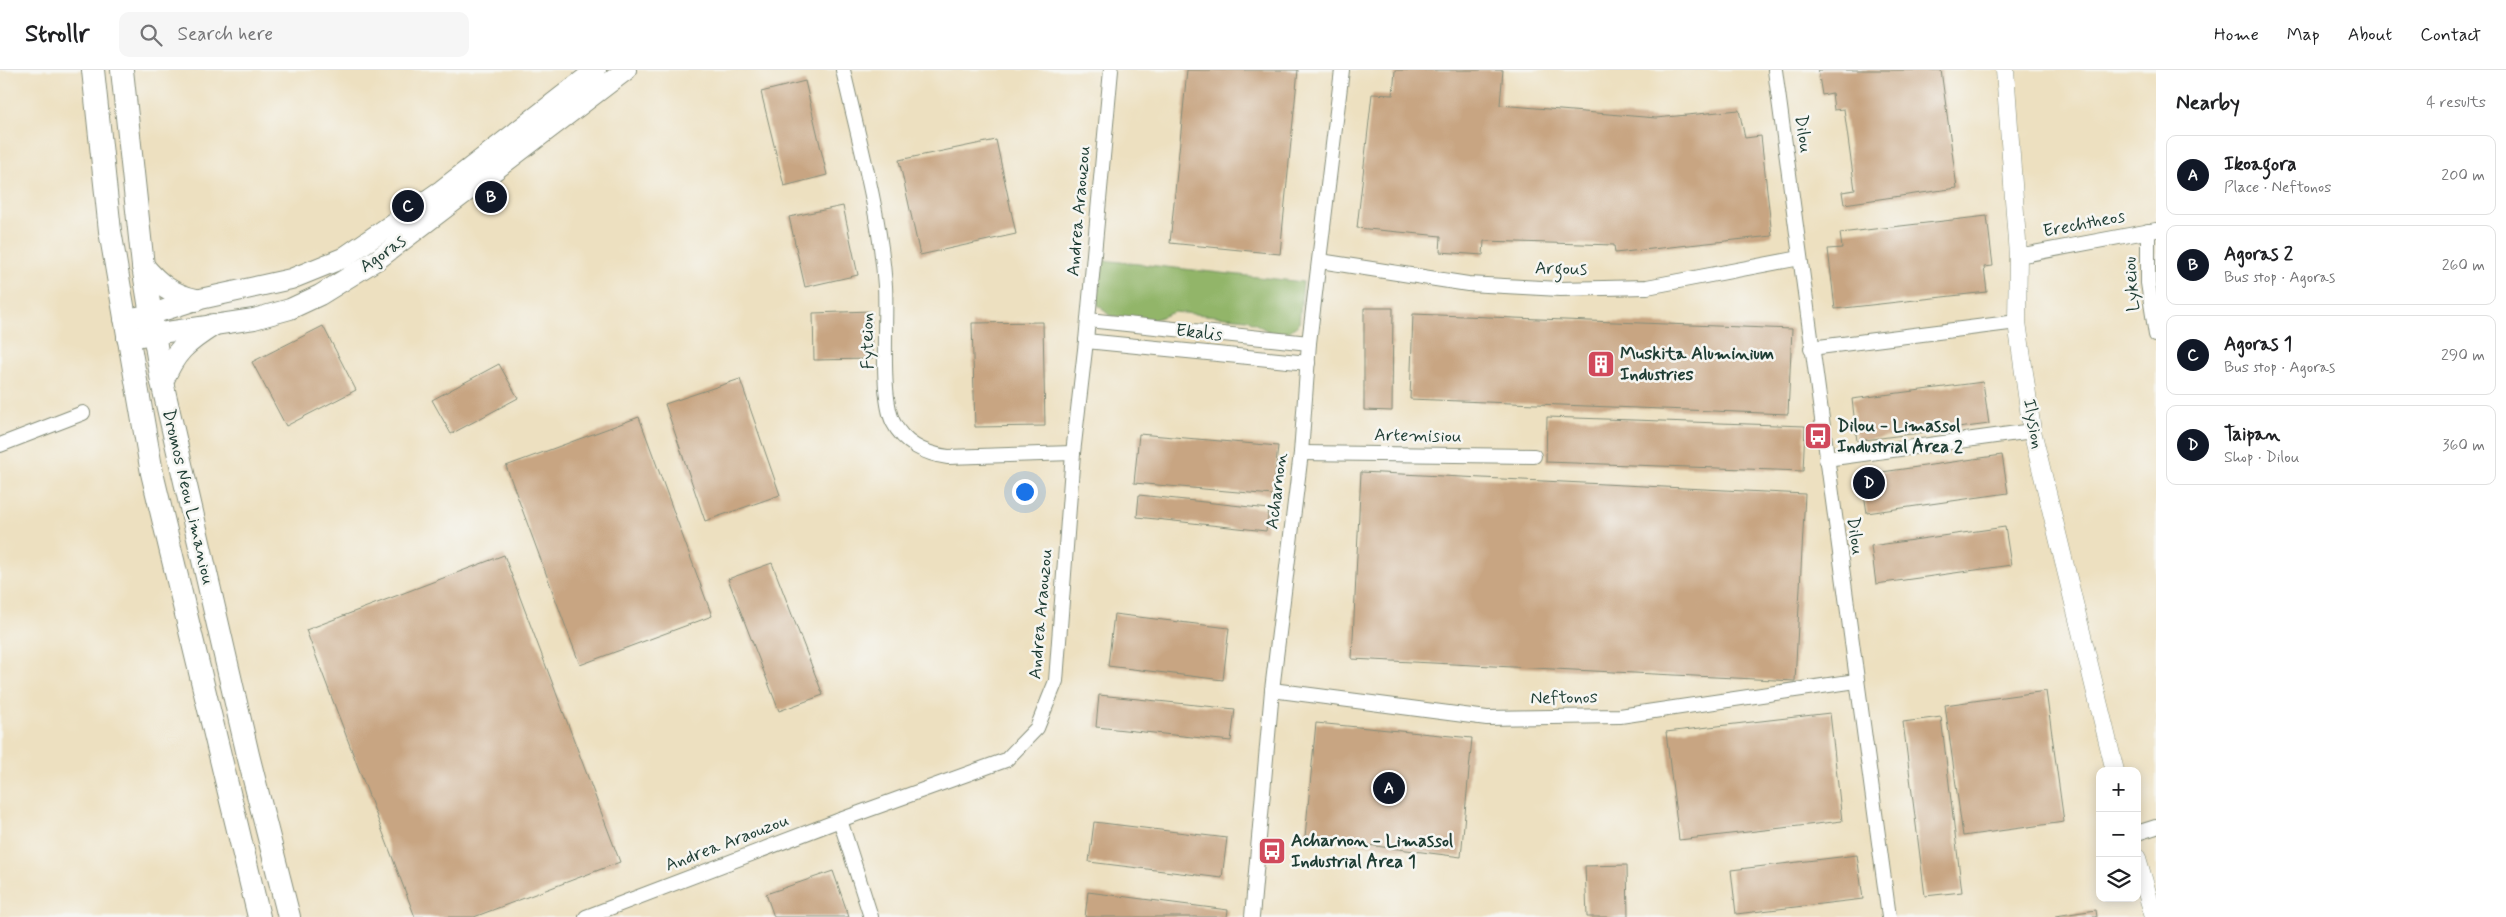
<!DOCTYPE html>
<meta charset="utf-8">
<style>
body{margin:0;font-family:Mynerve,sans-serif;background:#f6f6f6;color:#202124}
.controls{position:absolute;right:15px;bottom:15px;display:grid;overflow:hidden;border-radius:10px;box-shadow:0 2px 12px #0003}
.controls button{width:45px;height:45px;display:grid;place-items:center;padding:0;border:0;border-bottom:1px solid #e0e0e0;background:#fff;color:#202124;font:25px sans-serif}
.you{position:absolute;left:1024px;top:421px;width:18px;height:18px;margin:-12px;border:4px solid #fff;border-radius:50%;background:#1a73e8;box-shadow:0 0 0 8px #1a73e833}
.badge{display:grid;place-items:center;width:32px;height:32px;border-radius:50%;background:#111827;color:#fff;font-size:16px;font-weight:700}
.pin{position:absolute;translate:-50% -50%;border:2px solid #fff;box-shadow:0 1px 5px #0006}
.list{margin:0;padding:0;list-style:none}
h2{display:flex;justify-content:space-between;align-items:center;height:65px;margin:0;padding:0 20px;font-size:21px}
h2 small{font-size:16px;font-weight:400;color:#757577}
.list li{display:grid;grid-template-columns:32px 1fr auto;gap:15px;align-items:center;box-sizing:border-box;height:80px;margin:0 10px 10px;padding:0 10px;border:1px solid #e0e0e0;border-radius:10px}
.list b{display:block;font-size:19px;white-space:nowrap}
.list p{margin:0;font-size:16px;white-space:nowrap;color:#757577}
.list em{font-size:16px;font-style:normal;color:#757577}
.icon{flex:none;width:28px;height:28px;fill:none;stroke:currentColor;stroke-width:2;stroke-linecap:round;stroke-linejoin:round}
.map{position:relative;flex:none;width:2156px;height:847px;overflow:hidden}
header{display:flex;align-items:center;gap:30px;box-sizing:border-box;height:70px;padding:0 25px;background:#fff;border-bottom:1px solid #e0e0e0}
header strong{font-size:24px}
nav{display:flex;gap:28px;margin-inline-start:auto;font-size:18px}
.search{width:350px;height:45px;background:#f6f6f6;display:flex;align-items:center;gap:12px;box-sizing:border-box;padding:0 18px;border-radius:10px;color:#757577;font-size:19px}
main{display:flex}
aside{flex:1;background:#fff}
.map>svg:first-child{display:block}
.forest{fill:#92b569;stroke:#58794e}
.building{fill:#c8a582}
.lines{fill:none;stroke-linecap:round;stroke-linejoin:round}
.minor-casing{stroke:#868e7a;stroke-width:16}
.tertiary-casing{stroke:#868e7a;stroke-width:19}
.secondary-casing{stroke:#868e7a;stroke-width:22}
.primary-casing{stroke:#868e7a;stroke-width:24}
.minor{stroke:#fff;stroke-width:14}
.tertiary{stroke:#fff;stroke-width:18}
.secondary{stroke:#fff;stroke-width:20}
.primary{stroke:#fff;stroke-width:22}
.labels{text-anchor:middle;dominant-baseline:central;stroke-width:5;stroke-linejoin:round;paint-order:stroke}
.street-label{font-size:18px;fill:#1f3d34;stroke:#f6f6f2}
.poi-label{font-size:18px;font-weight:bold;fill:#1f3d34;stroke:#f6f6f2;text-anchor:start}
</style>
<header>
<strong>Strollr</strong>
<div class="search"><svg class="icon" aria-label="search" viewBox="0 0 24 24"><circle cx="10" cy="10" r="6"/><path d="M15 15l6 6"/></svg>Search here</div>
<nav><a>Home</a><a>Map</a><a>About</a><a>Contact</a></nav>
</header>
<main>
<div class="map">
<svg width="2156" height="847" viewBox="0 0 2156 847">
<rect width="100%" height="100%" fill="#f6f6f2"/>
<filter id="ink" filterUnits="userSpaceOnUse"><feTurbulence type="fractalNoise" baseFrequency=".02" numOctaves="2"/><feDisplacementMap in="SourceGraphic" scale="10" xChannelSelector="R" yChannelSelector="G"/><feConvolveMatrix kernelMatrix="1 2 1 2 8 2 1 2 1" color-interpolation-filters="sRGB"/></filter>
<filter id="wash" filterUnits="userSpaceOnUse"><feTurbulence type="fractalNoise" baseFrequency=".0096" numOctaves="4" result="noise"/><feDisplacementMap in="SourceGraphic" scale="20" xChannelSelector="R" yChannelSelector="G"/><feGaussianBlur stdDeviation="1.12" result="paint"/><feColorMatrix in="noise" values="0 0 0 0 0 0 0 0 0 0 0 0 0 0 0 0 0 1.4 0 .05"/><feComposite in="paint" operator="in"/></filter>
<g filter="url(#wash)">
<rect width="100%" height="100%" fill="#ede0c0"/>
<!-- forest -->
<path class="forest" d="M1102 190 1303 212 1299 254 1287 263 1275 265 1247 249 1174 242 1153 250 1110 246 1097 234Z"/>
<g id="blocks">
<!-- building -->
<g class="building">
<path d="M1187 0H1298L1280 184 1170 173Z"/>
<path d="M1395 0H1503L1500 35 1656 48 1739 40 1745 68 1761 66 1772 166 1615 183 1614 175 1484 171 1483 185 1440 182 1441 166 1357 158 1372 24 1393 25Z"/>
<path d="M1818 0H1941L1957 118 1844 134 1842 122 1855 120 1844 39 1834 40 1832 23 1822 25Z"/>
<path d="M805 11 827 105 784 116 761 22Z"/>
<path d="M996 70 1016 164 920 185 899 90Z"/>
<path d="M843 136 858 205 805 217 789 147Z"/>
<path d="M1987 146 1993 196 1984 197 1987 222 1835 239 1828 179 1842 178 1840 163Z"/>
<path d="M1364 238H1393L1392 341 1364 340Z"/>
<path d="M871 241 872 289 814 290 813 243Z"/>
<path d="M1413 244 1792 259 1788 344 1410 329Z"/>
<path d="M1043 252 1045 356 975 357 972 253Z"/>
<path d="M323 256 356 320 286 356 252 292Z"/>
<path d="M499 294 518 328 451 364 432 330Z"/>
<path d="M740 309 780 425 705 451 665 334Z"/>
<path d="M1983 312 1989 354 1857 371 1852 329Z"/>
<path d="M639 347 712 546 580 595 506 396Z"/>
<path d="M1547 347 1805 356 1803 401 1546 392Z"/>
<path d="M1139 364 1278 376 1273 425 1134 413Z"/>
<path d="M2002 385 2008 423 1867 443 1861 405Z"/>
<path d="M1361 402 1805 424 1795 611 1352 589Z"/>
<path d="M1139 425 1269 439 1266 461 1137 447Z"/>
<path d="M2005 457 2011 495 1876 514 1871 476Z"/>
<path d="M504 485 620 792 474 847H415L306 560Z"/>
<path d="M772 493 823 625 779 641 728 509Z"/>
<path d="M1114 544 1229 558 1223 610 1108 596Z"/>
<path d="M2046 621 2064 752 1963 766 1945 635Z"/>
<path d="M1099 625 1235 639 1231 671 1096 657Z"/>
<path d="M1830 643 1842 751 1679 770 1666 662Z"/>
<path d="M1941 647 1962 822 1925 826 1903 652Z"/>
<path d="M1316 653 1472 668 1461 787 1305 767Z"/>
<path d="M1094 752 1227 768 1222 808 1089 792Z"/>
<path d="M1857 785 1863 829 1736 844 1731 800Z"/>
<path d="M1627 795 1628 847H1587L1585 796Z"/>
<path d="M833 801 849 847H774L766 824Z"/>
<path d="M1088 822 1228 840 1227 847H1085Z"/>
<path d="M2096 840 2097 847H2056L2055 846Z"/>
</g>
</g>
</g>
<g filter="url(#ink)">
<use href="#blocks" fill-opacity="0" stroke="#868e7a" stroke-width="1"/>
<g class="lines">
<!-- minor casing -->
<g class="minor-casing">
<g id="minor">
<path d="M843 0C859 71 880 143 885 216 887 249 880 325 893 352 904 374 926 384 948 387L1073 383"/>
<path d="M1775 0 1889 847"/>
<path d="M2148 161V213L2156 265"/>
<path d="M2018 186 2156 160"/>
<path d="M1320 191 1468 214 1560 219 1647 217 1800 188"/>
<path d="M1088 250 1309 273"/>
<path d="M1086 271 1308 293"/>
<path d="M1811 278 2017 252"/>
<path d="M0 375 83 343"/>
<path d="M1301 383 1534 386"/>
<path d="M1826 389 2032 361"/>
<path d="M1272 620 1487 648 1620 646 1856 611"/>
<path d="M840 750 871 847"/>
<path d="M2137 763 2156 757"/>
<path d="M586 847 840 750 1006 690 1037 658 1056 611 1073 383 1086 271 1111 0"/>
<path d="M1252 847 1272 620 1301 383 1309 273 1342 0"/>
</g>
</g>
<!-- tertiary casing -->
<g class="tertiary-casing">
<g id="tertiary">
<path d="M2005 0 2018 186 2017 252 2032 361 2115 701"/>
<path d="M2137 788 2154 847"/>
</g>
</g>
<!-- secondary casing -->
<g class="secondary-casing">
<g id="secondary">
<path d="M124 249 149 245 196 230 291 209 343 188 442 120 596 0"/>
<path d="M127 268 254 249 290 239 320 225 378 189 626 0"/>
</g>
</g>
<!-- primary casing -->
<g class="primary-casing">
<g id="primary">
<path d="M93 0 110 161 152 403 259 847"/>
<path d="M122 0 143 196 162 312 248 685 289 847"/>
<path d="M143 196C158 214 172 225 196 230"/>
<path d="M162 312C174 282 186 272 213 255"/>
</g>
</g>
<!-- minor -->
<use href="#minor" class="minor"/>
<!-- tertiary -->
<use href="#tertiary" class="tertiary"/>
<!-- secondary -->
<use href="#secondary" class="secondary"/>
<!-- primary -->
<use href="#primary" class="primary"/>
</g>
</g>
<!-- icons -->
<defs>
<g id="building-square" transform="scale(1.4375)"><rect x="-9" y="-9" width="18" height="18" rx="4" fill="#d1495b" stroke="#f6f6f2"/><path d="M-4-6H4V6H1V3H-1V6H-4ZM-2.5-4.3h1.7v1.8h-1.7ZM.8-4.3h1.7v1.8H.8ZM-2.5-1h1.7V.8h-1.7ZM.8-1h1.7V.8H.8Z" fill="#fff"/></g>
<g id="bus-square" transform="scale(1.4375)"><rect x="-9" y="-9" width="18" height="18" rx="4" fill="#d1495b" stroke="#f6f6f2"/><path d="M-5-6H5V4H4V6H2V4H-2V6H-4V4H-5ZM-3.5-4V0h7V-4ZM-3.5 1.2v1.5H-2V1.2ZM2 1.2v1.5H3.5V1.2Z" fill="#fff"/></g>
</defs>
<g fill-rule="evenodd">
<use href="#building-square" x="1601" y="294"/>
<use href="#bus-square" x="1818" y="366"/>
<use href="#bus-square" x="1272" y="781"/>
</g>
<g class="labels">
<!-- street labels -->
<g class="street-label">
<text transform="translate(1803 64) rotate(82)">Dilou</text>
<text transform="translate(1079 141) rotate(-85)">Andrea Araouzou</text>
<text transform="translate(2084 154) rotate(-11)">Erechtheos</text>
<text transform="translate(383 184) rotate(-35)">Agoras</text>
<text transform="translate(1561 199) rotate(1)">Argous</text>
<text transform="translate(2132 214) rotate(-94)">Lykeiou</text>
<text transform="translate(1199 263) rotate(6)">Ekalis</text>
<text transform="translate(868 271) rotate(-91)">Fyteion</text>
<text transform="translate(2033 354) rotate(80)">Ilysion</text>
<text transform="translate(1418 366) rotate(1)">Artemisiou</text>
<text transform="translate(1277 421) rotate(-83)">Acharnon</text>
<text transform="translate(188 427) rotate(77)">Dromos Neou Limaniou</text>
<text transform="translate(1855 466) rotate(82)">Dilou</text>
<text transform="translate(1041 544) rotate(-85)">Andrea Araouzou</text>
<text transform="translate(1564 628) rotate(-1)">Neftonos</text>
<text transform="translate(727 773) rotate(-21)">Andrea Araouzou</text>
</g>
<!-- poi labels -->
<g class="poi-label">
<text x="1620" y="284">Muskita Aluminium<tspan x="1620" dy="21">Industries</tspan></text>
<text x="1837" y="356">Dilou - Limassol<tspan x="1837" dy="21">Industrial Area 2</tspan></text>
<text x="1291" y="771">Acharnon - Limassol<tspan x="1291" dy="21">Industrial Area 1</tspan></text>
</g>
</g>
</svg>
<div class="controls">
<button>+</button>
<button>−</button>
<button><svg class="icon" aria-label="layers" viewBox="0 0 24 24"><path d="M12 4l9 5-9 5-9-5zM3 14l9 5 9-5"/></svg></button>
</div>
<div class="you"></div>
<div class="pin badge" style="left:1389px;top:718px">A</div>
<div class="pin badge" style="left:491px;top:127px">B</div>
<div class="pin badge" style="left:408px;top:136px">C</div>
<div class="pin badge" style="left:1869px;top:413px">D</div>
</div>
<aside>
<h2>Nearby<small>4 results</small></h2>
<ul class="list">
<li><span class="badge">A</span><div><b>Ikoagora</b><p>Place · Neftonos</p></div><em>200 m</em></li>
<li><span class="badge">B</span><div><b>Agoras 2</b><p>Bus stop · Agoras</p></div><em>260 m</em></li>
<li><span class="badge">C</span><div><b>Agoras 1</b><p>Bus stop · Agoras</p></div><em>290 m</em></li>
<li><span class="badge">D</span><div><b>Taipan</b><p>Shop · Dilou</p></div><em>360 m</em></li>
</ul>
</aside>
</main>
